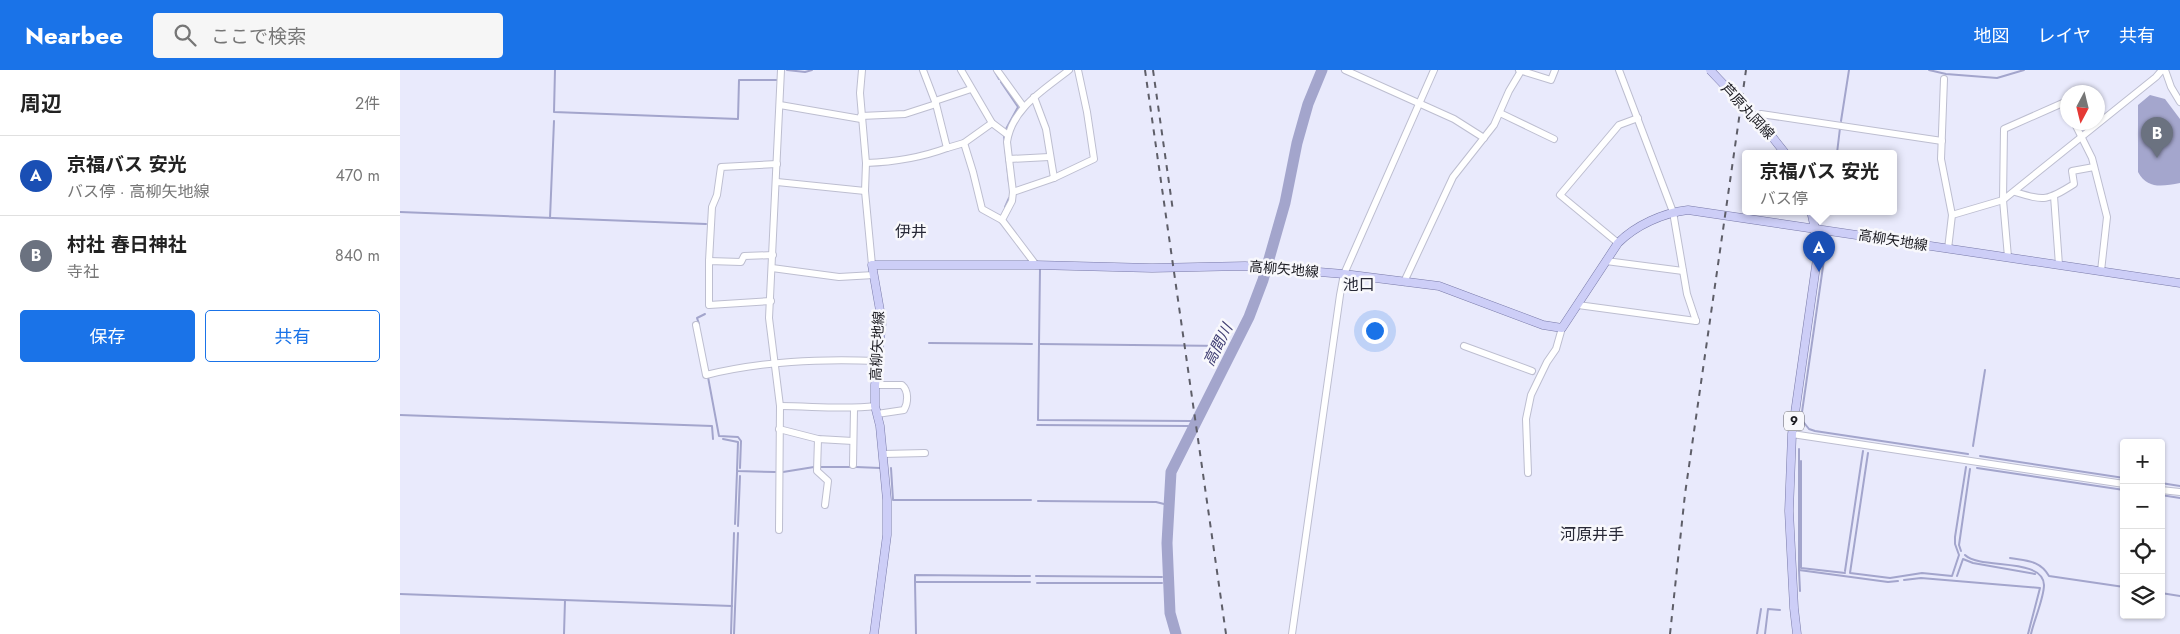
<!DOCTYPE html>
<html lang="ja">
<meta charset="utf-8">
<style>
body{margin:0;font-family:Jost,"Noto Sans JP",sans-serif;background:#f6f6f6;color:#222}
.controls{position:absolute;right:15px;bottom:15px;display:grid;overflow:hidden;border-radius:5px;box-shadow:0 1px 4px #0004}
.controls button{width:45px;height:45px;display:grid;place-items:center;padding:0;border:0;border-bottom:1px solid #e0e0e0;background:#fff;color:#222;font:25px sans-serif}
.compass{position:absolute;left:1660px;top:15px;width:45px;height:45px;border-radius:50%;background:#fff;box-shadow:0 1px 4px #0004;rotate:187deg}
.you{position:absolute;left:974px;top:260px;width:18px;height:18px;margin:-12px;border:4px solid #fff;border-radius:50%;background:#1a73e8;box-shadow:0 0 0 8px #1a73e833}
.badge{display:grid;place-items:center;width:32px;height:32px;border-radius:50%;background:#1a73e8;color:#fff;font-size:16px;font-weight:700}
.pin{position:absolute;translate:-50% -41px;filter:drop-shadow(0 1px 2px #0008)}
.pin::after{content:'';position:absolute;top:26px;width:18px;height:15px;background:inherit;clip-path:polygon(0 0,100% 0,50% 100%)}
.popup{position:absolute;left:1342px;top:80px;width:155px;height:65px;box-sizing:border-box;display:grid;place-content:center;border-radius:5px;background:#fff;filter:drop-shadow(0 1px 4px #0005);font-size:16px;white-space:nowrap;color:#767676}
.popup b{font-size:19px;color:#222}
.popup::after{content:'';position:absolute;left:50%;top:100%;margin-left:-10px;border:10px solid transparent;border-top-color:#fff}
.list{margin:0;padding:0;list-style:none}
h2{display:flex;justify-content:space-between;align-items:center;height:65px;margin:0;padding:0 20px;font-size:21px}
h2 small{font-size:16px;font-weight:400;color:#767676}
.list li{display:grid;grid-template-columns:32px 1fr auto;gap:15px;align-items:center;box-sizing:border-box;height:80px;padding:0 20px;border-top:1px solid #e0e0e0}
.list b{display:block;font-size:19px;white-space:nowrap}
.list p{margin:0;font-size:16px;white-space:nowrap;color:#767676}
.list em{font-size:16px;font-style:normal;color:#767676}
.actions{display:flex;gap:10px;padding:15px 20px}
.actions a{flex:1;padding:11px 0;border:1px solid #1a73e8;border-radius:5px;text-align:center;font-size:18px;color:#1a73e8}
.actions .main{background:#1a73e8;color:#fff}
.icon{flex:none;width:28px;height:28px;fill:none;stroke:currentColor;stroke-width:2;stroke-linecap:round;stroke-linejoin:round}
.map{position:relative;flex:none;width:1780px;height:564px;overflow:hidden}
header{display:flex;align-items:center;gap:30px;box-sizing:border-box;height:70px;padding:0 25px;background:#1a73e8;color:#fff}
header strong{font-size:24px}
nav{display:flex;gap:28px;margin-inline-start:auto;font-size:18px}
.search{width:350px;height:45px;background:#f6f6f6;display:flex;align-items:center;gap:12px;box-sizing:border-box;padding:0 18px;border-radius:5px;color:#767676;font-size:19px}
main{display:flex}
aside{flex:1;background:#fff}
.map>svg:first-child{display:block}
.forest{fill:#a4a6cd}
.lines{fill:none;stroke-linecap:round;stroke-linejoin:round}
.stream{stroke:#a3a5cc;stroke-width:2}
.river{stroke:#a3a5cc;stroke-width:11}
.minor-casing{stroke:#bdbed0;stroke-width:8}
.major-casing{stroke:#797aa8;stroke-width:9}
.minor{stroke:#fff;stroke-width:6}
.major{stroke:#cdcef7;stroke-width:8}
.rail{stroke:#5e5e68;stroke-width:2;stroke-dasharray:6 6;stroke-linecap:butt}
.major-bridge-casing{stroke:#797aa8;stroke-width:9;stroke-linecap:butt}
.major-bridge{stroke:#cdcef7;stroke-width:8}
.labels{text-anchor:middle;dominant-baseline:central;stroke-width:5;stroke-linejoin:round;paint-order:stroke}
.shield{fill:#f8f8fc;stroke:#5d5d62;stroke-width:1}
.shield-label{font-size:12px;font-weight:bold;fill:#1a1a20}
.street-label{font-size:14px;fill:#1a1a20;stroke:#f8f8fc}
.water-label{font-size:15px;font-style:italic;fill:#403f73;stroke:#f8f8fc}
.quarter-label{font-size:16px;fill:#282937;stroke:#f8f8fc}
</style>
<header>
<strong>Nearbee</strong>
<div class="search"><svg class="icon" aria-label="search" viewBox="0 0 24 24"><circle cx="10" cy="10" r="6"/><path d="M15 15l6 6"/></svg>ここで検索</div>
<nav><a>地図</a><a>レイヤ</a><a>共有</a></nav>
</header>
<main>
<aside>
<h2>周辺<small>2件</small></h2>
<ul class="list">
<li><span class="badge" style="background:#1a4fb4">A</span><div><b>京福バス 安光</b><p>バス停 · 高柳矢地線</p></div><em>470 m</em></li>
<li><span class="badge" style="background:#6b7280">B</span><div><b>村社 春日神社</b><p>寺社</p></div><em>840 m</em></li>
</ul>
<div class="actions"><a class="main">保存</a><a>共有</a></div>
</aside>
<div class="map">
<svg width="1780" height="564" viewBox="0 0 1780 564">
<rect width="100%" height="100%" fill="#e9eafc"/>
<!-- forest -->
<path class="forest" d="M1750 25 1765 29 1780 49V113C1763 116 1748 120 1738 102V35Z"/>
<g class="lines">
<!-- stream -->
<g class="stream">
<path d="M155 0 154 42 338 49 339 10H377"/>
<path d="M387 0 405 2 412 0"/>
<path d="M1529 0 1546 4 1597 8 1624 0"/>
<path d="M595 2 599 9"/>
<path d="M601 12 618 37 606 59"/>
<path d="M1441 51 1449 0"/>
<path d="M604 66 609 113"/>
<path d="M1437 83 1440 58"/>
<path d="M605 137 609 128"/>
<path d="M0 142 306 154"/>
<path d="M1427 144 1428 141"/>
<path d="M150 148 154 51"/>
<path d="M1427 169 1401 349 1409 359 1415 361 1568 384"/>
<path d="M640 199 638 350 791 351"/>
<path d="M299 254 297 248 305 244"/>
<path d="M529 273 632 274"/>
<path d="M639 274 826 276"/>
<path d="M308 307 319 366 338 367 341 371 340 398"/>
<path d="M0 345 312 356 313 369"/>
<path d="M637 355 788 356"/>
<path d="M323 369 338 372 337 401 375 402"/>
<path d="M1573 376 1585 300"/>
<path d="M1399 379V500"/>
<path d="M1468 383 1450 503 1490 508 1522 503 1552 506 1559 485 1555 474V467L1566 397"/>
<path d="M1580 386 1724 408"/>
<path d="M1401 391V498L1445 503"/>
<path d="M419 397H451"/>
<path d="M456 397 480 398"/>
<path d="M491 398 493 430H631"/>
<path d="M1577 398 1724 420"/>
<path d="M383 402 414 397"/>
<path d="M1761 413 1780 416"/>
<path d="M1761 425 1780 428"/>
<path d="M638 431 756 432 768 435"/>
<path d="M335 454 337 402"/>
<path d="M338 456 340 406"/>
<path d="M1561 481 1559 475 1570 399"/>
<path d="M1565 485C1580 500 1643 487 1644 515 1644 528 1634 550 1631 564"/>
<path d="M1610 488C1626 491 1640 490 1649 506L1724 517"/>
<path d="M1445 501 1463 381"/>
<path d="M636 506 762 507"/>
<path d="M1557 506 1563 489 1573 493 1635 504"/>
<path d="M1504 510 1521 508 1640 518 1628 564"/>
<path d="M515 512V505L630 506"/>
<path d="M637 513H762"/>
<path d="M1400 521 1399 500 1488 512 1498 511"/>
<path d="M1761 523 1780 526"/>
<path d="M0 524 332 536"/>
<path d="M164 564 165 530"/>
<path d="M331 564 334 463"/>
<path d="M334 564 338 463"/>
<path d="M516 564 515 512H630"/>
<path d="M1357 564 1361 539"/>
<path d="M1365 564 1368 539 1380 540"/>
</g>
<!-- river -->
<path class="river" d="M776 564 770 543 767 473 771 402 849 247 863 210 885 133 897 73 908 34 922 0"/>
<!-- minor casing -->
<g class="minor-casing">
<g id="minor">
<path d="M462 0 460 23 466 93 465 121 472 195"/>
<path d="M523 0 536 34 547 78 564 73 592 53"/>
<path d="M561 0 592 53 608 65"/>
<path d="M597 0 623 36"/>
<path d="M945 0 1054 49 1084 68"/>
<path d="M1119 0 1151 10 1155 0"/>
<path d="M1219 0 1273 142 1287 224 1296 251"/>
<path d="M1765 0 1771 17 1780 32"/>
<path d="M1544 9 1541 89 1552 145"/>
<path d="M634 27 646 59 654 108"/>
<path d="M535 31 571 19"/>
<path d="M380 35 461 49"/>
<path d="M1100 43 1154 69"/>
<path d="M1361 44 1542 71"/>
<path d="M461 46 505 44 536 34"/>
<path d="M1674 52 1692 88 1707 147 1701 201"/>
<path d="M564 73 573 102 582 139 602 150"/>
<path d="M609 89 649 87"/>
<path d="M466 93C495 92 520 88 547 78"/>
<path d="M377 112 465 121"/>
<path d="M613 122 654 108 694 89 687 42 678 0"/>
<path d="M1615 122C1645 131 1647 131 1674 114L1672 101 1694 97"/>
<path d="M1654 126 1659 195"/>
<path d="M1218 173 1160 125 1219 55 1238 48"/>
<path d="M1548 179 1552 145 1603 130 1756 7 1762 0"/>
<path d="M1608 187 1603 130 1604 59 1665 32 1668 39"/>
<path d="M309 191 312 137 317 125 321 97 377 94"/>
<path d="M1206 191 1283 201"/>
<path d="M636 195 602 150 612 131 613 122 607 72C612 38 644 20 669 0"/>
<path d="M372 198 439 207 474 205"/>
<path d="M1004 212 1053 107 1094 55 1109 21 1121 1"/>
<path d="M371 231 309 235V191L341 192 344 186 373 185"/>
<path d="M1178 235 1296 251"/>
<path d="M296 255 306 305C364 291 418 289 477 291"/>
<path d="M1064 276 1132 301"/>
<path d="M475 315H502C509 321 508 333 504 340L477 344"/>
<path d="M380 336C412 336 444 340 475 336"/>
<path d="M379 359 418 369 453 371"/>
<path d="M1392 364 1724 414"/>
<path d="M418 369 417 401 428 411 425 435"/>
<path d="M483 384 525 383"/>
<path d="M453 395 454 339"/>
<path d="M1128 403 1126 349 1131 325 1147 292 1156 279 1162 258"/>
<path d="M1761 420 1780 422"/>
<path d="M379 460 380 336 369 248 381 0"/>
<path d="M892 564 940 225 944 204 1034 0"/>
</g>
</g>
<!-- major casing -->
<g class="major-casing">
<g id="major">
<path d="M474 564 487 465V430L480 356 475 336V315L482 252 472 195H636L752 198 845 196 944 204 1039 216 1143 255 1162 258 1218 173C1236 155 1263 143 1288 140L1780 213"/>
<path d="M1397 564 1394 538 1389 441 1392 364 1417 189 1415 159 1411 141"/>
</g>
</g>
<!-- minor -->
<use href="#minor" class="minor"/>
<!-- major -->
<use href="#major" class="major"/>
<!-- rail -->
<g class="rail">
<path d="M745 0 826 564"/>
<path d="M753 0 773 141"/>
<path d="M1270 564 1285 424 1346 0"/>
</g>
<!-- major-bridge casing -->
<g class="major-bridge-casing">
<path id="major-bridge" d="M1310 0 1366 59 1385 83"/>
</g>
<!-- major-bridge -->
<use href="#major-bridge" class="major-bridge"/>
</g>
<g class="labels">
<!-- shield labels -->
<rect class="shield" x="1384" y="341.5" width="20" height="19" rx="4"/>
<g class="shield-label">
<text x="1394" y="351">9</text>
</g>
<!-- street labels -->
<g class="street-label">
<text transform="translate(1348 41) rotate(47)">芦原丸岡線</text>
<text transform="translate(1493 170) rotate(9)">高柳矢地線</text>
<text transform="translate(884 199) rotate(5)">高柳矢地線</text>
<text transform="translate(477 276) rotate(-87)">高柳矢地線</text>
</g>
<!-- water labels -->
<g class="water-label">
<text transform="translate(818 275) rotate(-63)">高間川</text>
</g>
<!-- quarter labels -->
<g class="quarter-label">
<text x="511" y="161">伊井</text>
<text x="959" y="214">池口</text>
<text x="1192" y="464">河原井手</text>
</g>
</g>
</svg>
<div class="controls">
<button>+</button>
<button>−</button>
<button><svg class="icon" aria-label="locate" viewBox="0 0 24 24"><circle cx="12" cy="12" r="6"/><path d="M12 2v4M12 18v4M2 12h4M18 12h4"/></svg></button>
<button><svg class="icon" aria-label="layers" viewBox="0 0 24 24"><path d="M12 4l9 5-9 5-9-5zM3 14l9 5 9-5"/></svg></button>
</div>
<svg class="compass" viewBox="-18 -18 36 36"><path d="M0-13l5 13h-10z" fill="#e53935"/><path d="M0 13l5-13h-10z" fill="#767676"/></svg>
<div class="you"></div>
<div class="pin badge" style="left:1419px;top:202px;background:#1a4fb4">A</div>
<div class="popup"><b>京福バス 安光</b>バス停</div>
<div class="pin badge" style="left:1757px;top:88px;background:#6b7280">B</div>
</div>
</main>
